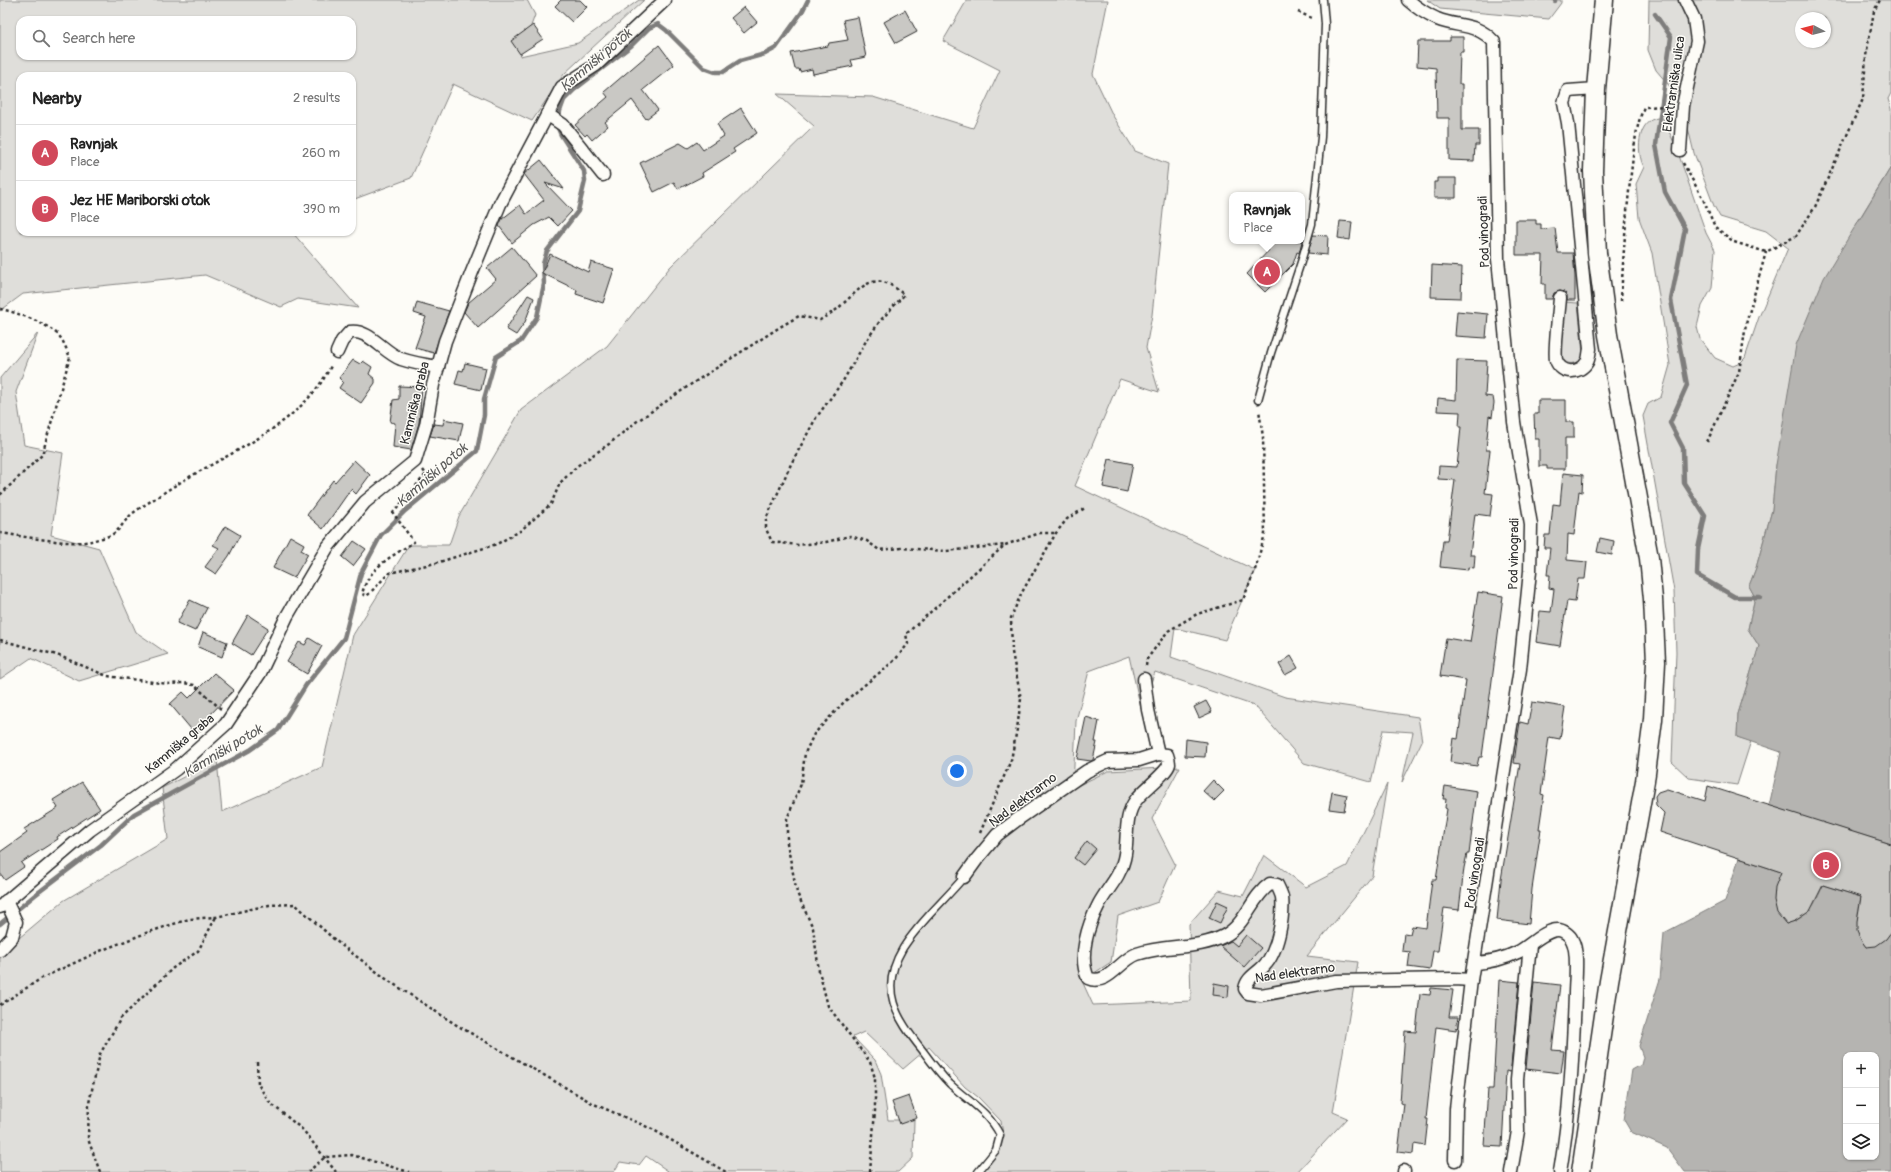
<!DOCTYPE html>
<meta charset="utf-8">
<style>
body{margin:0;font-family:Pangolin,sans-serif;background:#f2f2f2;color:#222}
.controls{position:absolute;right:12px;bottom:12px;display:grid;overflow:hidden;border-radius:8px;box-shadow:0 1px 3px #0004}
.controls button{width:36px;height:36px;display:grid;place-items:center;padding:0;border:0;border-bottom:1px solid #e0e0e0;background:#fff;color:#222;font:20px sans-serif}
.compass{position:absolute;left:1795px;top:12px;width:36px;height:36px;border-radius:50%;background:#fff;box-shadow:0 1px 3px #0004;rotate:277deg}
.you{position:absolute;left:957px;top:771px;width:14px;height:14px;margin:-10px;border:3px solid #fff;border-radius:50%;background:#1a73e8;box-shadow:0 0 0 6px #1a73e833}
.badge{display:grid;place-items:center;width:26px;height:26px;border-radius:50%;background:#d1495b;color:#fff;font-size:13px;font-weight:700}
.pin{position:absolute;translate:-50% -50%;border:2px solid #fff;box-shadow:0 1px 4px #0006}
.popup{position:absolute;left:1229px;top:192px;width:76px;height:52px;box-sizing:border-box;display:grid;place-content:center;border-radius:8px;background:#fff;filter:drop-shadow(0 1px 3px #0005);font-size:13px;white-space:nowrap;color:#767676}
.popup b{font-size:15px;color:#222}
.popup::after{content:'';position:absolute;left:50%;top:100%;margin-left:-8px;border:8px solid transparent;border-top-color:#fff}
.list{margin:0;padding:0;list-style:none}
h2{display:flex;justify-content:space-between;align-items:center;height:52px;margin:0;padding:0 16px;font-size:17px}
h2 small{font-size:13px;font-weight:400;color:#767676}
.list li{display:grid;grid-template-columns:26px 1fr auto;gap:12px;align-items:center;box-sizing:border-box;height:56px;padding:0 16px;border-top:1px solid #e0e0e0}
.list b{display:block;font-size:15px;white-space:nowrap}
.list p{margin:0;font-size:13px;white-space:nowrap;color:#767676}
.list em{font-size:13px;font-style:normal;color:#767676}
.icon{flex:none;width:22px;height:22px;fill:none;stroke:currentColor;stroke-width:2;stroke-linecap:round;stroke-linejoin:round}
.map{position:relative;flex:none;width:1891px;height:1172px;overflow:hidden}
.search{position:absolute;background:#fff;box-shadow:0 1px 3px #0004;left:16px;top:16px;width:340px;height:44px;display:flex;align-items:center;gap:10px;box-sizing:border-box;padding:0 14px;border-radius:12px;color:#767676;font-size:15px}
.panel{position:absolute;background:#fff;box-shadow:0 1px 3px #0004;left:16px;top:72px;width:340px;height:164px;border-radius:12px}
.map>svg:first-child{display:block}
.green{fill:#dfdeda;stroke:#858482;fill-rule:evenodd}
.water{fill:#b5b4b1;stroke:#7e7d7b;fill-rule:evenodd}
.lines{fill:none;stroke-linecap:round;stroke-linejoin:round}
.stream{stroke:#7e7d7b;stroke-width:4.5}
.building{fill:#c9c8c4;stroke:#2b2b2b}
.service-casing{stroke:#2b2b2b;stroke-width:9}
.minor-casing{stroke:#2b2b2b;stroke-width:15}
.primary-casing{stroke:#2b2b2b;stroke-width:21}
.path{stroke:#2b2b2b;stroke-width:2.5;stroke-dasharray:3 3;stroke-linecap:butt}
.service{stroke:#fdfcf7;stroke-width:6}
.minor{stroke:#fdfcf7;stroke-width:12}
.primary{stroke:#fdfcf7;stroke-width:18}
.labels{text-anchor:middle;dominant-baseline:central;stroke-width:3;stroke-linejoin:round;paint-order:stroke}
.street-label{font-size:13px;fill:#2b2b2b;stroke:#fdfcf7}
.water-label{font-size:14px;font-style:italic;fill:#5b5b5a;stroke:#fdfcf7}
</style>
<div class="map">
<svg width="1891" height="1172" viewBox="0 0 1891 1172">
<rect width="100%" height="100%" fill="#fdfcf7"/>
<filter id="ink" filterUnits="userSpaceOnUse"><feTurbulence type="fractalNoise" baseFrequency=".025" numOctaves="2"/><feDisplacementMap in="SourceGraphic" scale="8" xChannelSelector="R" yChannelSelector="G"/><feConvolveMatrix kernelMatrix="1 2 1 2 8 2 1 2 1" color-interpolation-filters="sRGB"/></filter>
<g filter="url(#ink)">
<!-- green -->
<g class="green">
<path d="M0 0H527L535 15 520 56 578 43 639 0H644L564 74 532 121 453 84 411 178 352 200V76H20V232H292L358 308 298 299 281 307 205 275 23 294 0 311ZM20 20H352V56H20Z"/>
<path d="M967 0H1108L1093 74 1113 116 1135 151 1168 164 1152 315 1146 348 1159 392 1120 379 1075 486 1255 570 1225 640 1175 628 1171 657 1285 697 1418 717 1422 741 1402 782 1413 732 1383 730 1371 782 1304 763 1255 706 1155 672 1141 709 1129 656 1089 671 1076 721 1073 788 1108 771 1180 767 1152 819 1175 864 1158 902 1118 916 1111 962 1082 981 1093 1005 1191 1001 1189 924 1219 890 1243 896 1264 855 1306 887 1347 866 1387 784 1372 876 1307 956 1358 962 1333 1112 1347 1118 1297 1172H982L1000 1150 1003 1135 1001 1121 978 1097 965 1087 929 1047 903 1069 864 1032 853 1037 875 1060 881 1074 888 1120H914L913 1158 898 1172H667L668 1171 646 1156 639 1165 620 1162 614 1172H0V954L63 901 168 839 162 788 217 760 222 812 322 767 353 635 409 545H449L459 516 521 410 607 346 670 267 814 126 777 94 873 97 973 128 1000 70 943 41Z"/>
<path d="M1427 0H1561V3L1549 19 1440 9Z"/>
<path d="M1649 0H1891V93L1888 99 1891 109V167L1858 221 1776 465 1772 510 1756 568 1749 586 1755 597 1748 629 1759 646 1738 714 1737 737 1751 741 1737 785 1689 778 1672 762 1676 652 1674 591 1643 416 1648 404 1661 397 1670 365 1652 253 1639 218 1636 184 1644 167C1635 151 1638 115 1663 118L1676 147 1706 233 1715 250 1712 288 1702 306 1697 327 1700 339 1715 358 1733 366 1740 363 1745 358 1759 317 1788 248 1766 231 1720 217 1714 206 1694 153 1688 128V108L1656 70 1648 50ZM1801 18H1825V42H1801Z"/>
<path d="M1563 302 1578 303 1583 354 1581 361C1571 365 1564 365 1561 354Z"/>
<path d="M38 333 16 392 24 445 63 453 51 535 99 548 136 632 168 654 79 681 31 658 0 679V378Z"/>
</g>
<!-- water -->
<g class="water">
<path d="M1891 167V844L1769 806 1781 752 1737 737 1738 714 1759 646 1748 629 1755 597 1749 586 1756 568 1772 510 1776 465 1796 345 1824 278Z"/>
<path d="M1739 858 1781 872C1772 895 1771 904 1786 924 1809 917 1815 905 1823 885L1861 897C1857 916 1854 931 1866 947 1877 945 1884 941 1891 932V1172H1685L1667 1148 1631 1132 1624 1120 1632 1070 1641 1065 1643 1057 1639 1046 1660 979 1664 933 1725 901ZM1846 1055H1876V1157H1846Z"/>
</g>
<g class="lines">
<!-- stream -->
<g class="stream">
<path d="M1555 0V1"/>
<path d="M1655 14 1671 37 1656 145 1665 192 1685 229 1671 300 1687 385 1670 423 1683 448 1684 483 1705 516 1698 549 1697 575 1735 597H1760"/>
<path d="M0 924 35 895 101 845 134 814 250 750 278 730 306 685 344 638 361 573 381 535 405 511 477 451 484 415V399L496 357 521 341 537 317 544 284 543 264 547 251 578 211 585 181 584 171 561 135 558 128 560 111 564 100 574 90 631 46 649 28 658 24 666 30 704 68 715 72H723L740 61 765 54 776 48 802 12 808 0"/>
</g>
</g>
<!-- building -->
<g class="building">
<path d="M561 0H580L587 7 572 22 555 6Z"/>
<path d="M744 7 757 22 744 33 731 18Z"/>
<path d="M905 10 917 32 896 43 884 22Z"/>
<path d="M858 17 866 57 851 60 853 66 813 74 812 69 800 72 799 69H795L791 53 828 46 829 43 848 40 843 20Z"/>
<path d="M533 25 543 39 520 54 511 41Z"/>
<path d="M1450 37H1463V52H1460L1459 84H1462V130H1479V145H1475L1474 161 1449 160V118H1437L1436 68 1417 66 1418 41H1450Z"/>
<path d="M659 45 674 65 643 90 658 110 646 119 632 100 605 122 608 126 592 140 587 134 585 136 575 125 608 97 604 92Z"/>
<path d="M741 108 757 133 733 149 735 152 702 173 703 176 678 189 674 182 654 192 640 163 680 143 688 148 697 142 703 150 724 136 717 124Z"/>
<path d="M541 160 564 189 545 183 572 211 558 226 549 217 534 225 512 243 499 226 502 219 520 205 526 214 544 200 524 174Z"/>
<path d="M1437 178H1456V198H1434V182H1437Z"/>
<path d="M1516 220H1536V224H1541V229L1555 228 1558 253H1573L1575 276V300H1567V295L1560 291 1554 293 1552 299H1545V284H1542L1543 255H1516Z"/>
<path d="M1340 221 1352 222 1350 240 1338 238Z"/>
<path d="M1302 234H1304L1299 253 1297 252 1293 264 1265 292 1247 274 1269 250H1267V241H1302Z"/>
<path d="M1313 235 1328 236 1327 255 1308 253Z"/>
<path d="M512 247 536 276 478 328 464 312 468 303 496 279 487 268Z"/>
<path d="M550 254 588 272 591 262 614 269 603 303 576 294 577 290 542 273Z"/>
<path d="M1432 265 1462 267 1461 298 1431 297Z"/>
<path d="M528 295 534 298 525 322 516 335 506 329Z"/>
<path d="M417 302 449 311 434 353 415 348 426 317 414 313Z"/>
<path d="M1457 311 1488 314 1486 338 1455 336Z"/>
<path d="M353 360 360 364 363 361 372 367 369 374 375 379V383L361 403 339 388 343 382 339 378Z"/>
<path d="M1457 360 1487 361 1485 396 1493 397 1494 403 1492 417 1489 416 1486 450H1490L1485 493 1493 494 1490 516 1475 514 1470 555H1475L1474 568 1468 567V570L1440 567 1443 541H1447L1455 480 1438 479 1439 466 1457 467 1461 427H1459L1460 412 1437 411 1438 398 1456 400Z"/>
<path d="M465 363 486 368 481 390 455 384 459 370 463 371Z"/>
<path d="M399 386 422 387 419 423 411 450 393 447 395 423 390 422 393 400 399 399Z"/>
<path d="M1538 400H1566V422H1574V438H1565V469H1547V466H1539V439H1535L1534 414H1538Z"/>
<path d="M444 419 463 423 459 441 430 436 434 424 443 425Z"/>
<path d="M1109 459 1133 464 1127 492 1103 487Z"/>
<path d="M354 460 370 475 356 494 351 489 323 529 307 515 333 480 335 482Z"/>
<path d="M1563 473 1583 475 1582 492 1579 491 1574 535 1568 534 1567 560 1587 562 1585 579H1578L1575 602 1567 601 1560 646 1536 642 1540 611 1551 612 1554 589 1549 588 1550 575H1547L1550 548H1544L1545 535H1550L1553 504 1560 505Z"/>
<path d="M225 526 240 535 229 556 216 574 205 567 219 548 213 545Z"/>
<path d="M290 536 304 544 301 550 308 554 294 578 273 568Z"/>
<path d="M1600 538 1614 541 1612 555 1597 552Z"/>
<path d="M354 541 366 549 353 566 342 557Z"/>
<path d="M1478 592 1503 596 1482 757H1479L1477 766 1450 762 1453 738 1458 739 1466 680 1440 676 1446 638 1470 642Z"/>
<path d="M190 600 207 608 195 631 177 623Z"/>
<path d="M248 615 268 628 251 655 232 643Z"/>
<path d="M203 632 227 642 222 657 198 647Z"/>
<path d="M309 638 322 646 307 674 287 662 299 642 305 645Z"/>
<path d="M1291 656 1298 668 1285 675 1279 664Z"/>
<path d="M214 673 234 690 207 718 210 721 196 735 170 704 183 692 189 698Z"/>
<path d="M1206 701 1212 712 1199 718 1194 707Z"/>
<path d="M1532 702 1565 707 1560 739 1549 737 1541 794 1544 795 1539 829H1541L1532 889 1529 924 1497 920 1501 880 1520 764 1514 763 1517 741 1520 722 1528 724Z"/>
<path d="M1086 717 1099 721 1095 742H1097L1093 760 1091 761 1077 759Z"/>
<path d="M1186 739 1206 742 1205 757 1185 756Z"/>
<path d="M1213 780 1224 791 1214 801 1203 791Z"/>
<path d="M82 782 100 809 57 837 58 839 21 863 24 867 5 880 0 873V852L27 833 24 829 58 808 53 800Z"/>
<path d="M1445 786 1477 791 1469 854H1467L1464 868 1459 910 1444 908 1438 951H1433L1430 970 1408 967 1410 952 1402 951 1404 933 1410 934 1412 926 1426 928 1432 880H1436L1447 809 1445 808 1446 799H1443Z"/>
<path d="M1708 786 1891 844V932L1886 939 1876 946 1866 947 1861 940 1857 930V921L1861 897 1823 885 1810 911 1795 921 1786 924 1777 913 1774 900 1775 887 1781 872 1660 832 1664 813 1656 805 1655 796 1658 792 1667 789 1705 801Z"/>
<path d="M1332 792 1347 795 1344 811 1329 809Z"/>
<path d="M1087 841 1096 849 1083 865 1074 858Z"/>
<path d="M1217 901 1228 906 1220 923 1209 918Z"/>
<path d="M1246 935 1261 948 1244 967 1220 946 1231 941 1237 946Z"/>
<path d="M1499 980 1519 982 1511 1067 1510 1072 1506 1071 1502 1147 1484 1146 1488 1089H1493Z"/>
<path d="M1534 982 1560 985 1552 1050 1564 1051 1561 1073 1526 1069Z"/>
<path d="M1214 983 1229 986 1228 997 1213 995Z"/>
<path d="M1431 988 1453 990 1449 1017H1458L1456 1030 1436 1027 1426 1119H1428L1425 1146 1414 1144 1413 1154 1398 1152 1404 1104 1400 1103 1405 1031 1416 1032 1420 994 1430 995Z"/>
<path d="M909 1096 917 1118 900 1124 892 1102Z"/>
</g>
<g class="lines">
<!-- service casing -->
<g class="service-casing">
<g id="service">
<path d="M1258 400 1271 353 1301 262 1312 224 1321 137 1325 24 1323 0"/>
<path d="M964 877C945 900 919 922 903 948 878 990 896 1017 923 1051 931 1062 940 1074 950 1084 969 1102 987 1110 1000 1135L996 1150 978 1172"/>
</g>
</g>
<!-- minor casing -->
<g class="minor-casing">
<g id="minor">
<path d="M1408 0C1417 8 1426 14 1437 19 1459 28 1476 22 1494 42L1498 259 1514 422 1531 525 1530 571 1520 669 1471 980 1456 1109 1455 1160"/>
<path d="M547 114 563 125 603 175"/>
<path d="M1680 150 1683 106 1697 41 1694 19 1685 0"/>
<path d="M1560 298C1559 311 1554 349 1556 360 1561 375 1580 374 1587 362 1589 359 1589 353 1590 349L1568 123 1564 103 1568 91 1596 89"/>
<path d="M337 352 342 341 350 332C369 329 383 352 401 359 413 363 425 365 438 367"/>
<path d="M1144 679 1148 710 1158 754"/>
<path d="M964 877 977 859 997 835 1018 819 1087 771 1108 761 1139 760 1158 754 1167 755C1168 758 1169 762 1169 764 1167 773 1143 790 1136 800 1123 817 1129 840 1124 859 1120 877 1107 889 1099 904 1088 925 1078 956 1088 978 1107 987 1120 960 1137 954 1165 944 1197 950 1224 936 1246 925 1251 897 1270 884L1277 885C1279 889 1281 893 1282 897 1284 916 1278 952 1264 966 1257 974 1247 977 1245 989L1248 993 1261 995 1336 981 1455 979 1471 980"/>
<path d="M0 907 90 830 176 769 226 724 260 673 287 616 327 548 365 502 415 461 426 425 433 385 445 341 472 272 500 204 562 87 596 65 665 0"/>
<path d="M0 950 12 937 16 922 6 901"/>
<path d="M1475 963C1491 962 1504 959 1518 952 1530 946 1544 930 1558 930 1563 930 1570 935 1572 940 1579 952 1575 980 1575 994 1573 1053 1570 1113 1560 1172"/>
<path d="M1404 1172V1171"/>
<path d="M1511 1172 1518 1131 1517 1080 1530 945"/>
</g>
</g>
<!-- primary casing -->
<g class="primary-casing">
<path id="primary" d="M1581 1172 1609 981 1645 781 1653 719 1656 662 1653 599 1649 558 1608 335 1597 253 1593 171 1596 89 1604 0"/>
</g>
<!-- path -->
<g class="path">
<path d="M1298 12 1314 19"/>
<path d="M1683 163 1703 199 1715 227 1734 242 1766 252 1796 236 1815 207 1863 99 1866 56 1874 11 1880 0"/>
<path d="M1621 301C1623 258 1626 216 1631 173 1634 151 1635 128 1644 107L1670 106"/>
<path d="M0 309C16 312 50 324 60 337 64 342 67 351 70 357L42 455 0 495"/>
<path d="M1707 442 1739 372 1746 324 1766 252"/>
<path d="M423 470 426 474 393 513 414 542C392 557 369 566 362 594L367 596 389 573 436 563 497 544 520 531 551 504 560 483 577 466 609 444 636 422 690 385 780 327 799 316 820 320C825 317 831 313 836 310 861 289 873 266 904 295L880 321 866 341 843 381 816 418 791 464 766 519V529L772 542 798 545 826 542 850 536 867 541 879 550 902 548 946 551 1005 545"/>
<path d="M0 533C22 536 72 546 91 541 97 539 105 538 111 535 120 531 125 519 133 513 144 505 156 498 168 490 225 453 300 429 332 364"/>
<path d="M0 640 57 655 107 676 168 684 184 683 194 685 221 709"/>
<path d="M1146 666 1147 659 1168 631 1197 614 1243 600 1255 570 1265 534 1263 437 1259 410"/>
<path d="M980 833 1011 760 1017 729 1021 699 1012 652 1011 618 1021 594 1056 533 1067 519 1085 508"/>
<path d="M0 1005 42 978 100 951 146 933 189 919 216 917 269 905 295 904 336 941 389 981 455 1024 594 1104 652 1129 726 1172"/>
<path d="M257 1062 258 1084 269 1102 303 1130 336 1172"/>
<path d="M100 1172 88 1139 89 1103 100 1054 121 1018 173 968 198 951 216 917"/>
<path d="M308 1172 325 1157 352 1155 409 1172"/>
<path d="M870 1172 875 1111V1078L870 1062 828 1006 819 971 813 928 797 893 787 843V819L801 784 805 753 814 734 845 701 895 660 908 644 906 634 1005 545 1040 533H1056"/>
</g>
<!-- service -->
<use href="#service" class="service"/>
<!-- minor -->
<use href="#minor" class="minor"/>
<!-- primary -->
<use href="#primary" class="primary"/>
</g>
</g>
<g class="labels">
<!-- street labels -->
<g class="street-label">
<text transform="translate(1674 84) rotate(-82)">Elektrarniška ulica</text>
<text transform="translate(1484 232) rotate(-92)">Pod vinogradi</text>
<text transform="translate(415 403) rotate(-76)">Kamniška graba</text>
<text transform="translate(1514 554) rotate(-89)">Pod vinogradi</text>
<text transform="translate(180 744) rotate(-40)">Kamniška graba</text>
<text transform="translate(1023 800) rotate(-37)">Nad elektrarno</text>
<text transform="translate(1475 873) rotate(-81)">Pod vinogradi</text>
<text transform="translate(1295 973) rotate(-8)">Nad elektrarno</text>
</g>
<!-- water labels -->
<g class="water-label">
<text transform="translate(596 60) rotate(-40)">Kamniški potok</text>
<text transform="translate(432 475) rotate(-41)">Kamniški potok</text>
<text transform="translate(223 751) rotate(-31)">Kamniški potok</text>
</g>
</g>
</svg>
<div class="controls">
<button>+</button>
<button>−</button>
<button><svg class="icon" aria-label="layers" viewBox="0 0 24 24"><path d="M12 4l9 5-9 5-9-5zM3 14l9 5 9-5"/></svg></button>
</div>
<svg class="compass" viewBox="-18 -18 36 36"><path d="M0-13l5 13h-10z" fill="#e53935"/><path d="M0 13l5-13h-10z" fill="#767676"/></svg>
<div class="you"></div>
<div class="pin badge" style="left:1267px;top:272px">A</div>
<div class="popup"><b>Ravnjak</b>Place</div>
<div class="pin badge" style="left:1826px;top:865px">B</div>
<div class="search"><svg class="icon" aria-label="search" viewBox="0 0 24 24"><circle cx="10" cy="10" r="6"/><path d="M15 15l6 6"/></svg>Search here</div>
<section class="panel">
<h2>Nearby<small>2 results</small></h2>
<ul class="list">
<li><span class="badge">A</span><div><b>Ravnjak</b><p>Place</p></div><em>260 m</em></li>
<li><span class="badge">B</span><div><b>Jez HE Mariborski otok</b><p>Place</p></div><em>390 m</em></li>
</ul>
</section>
</div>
